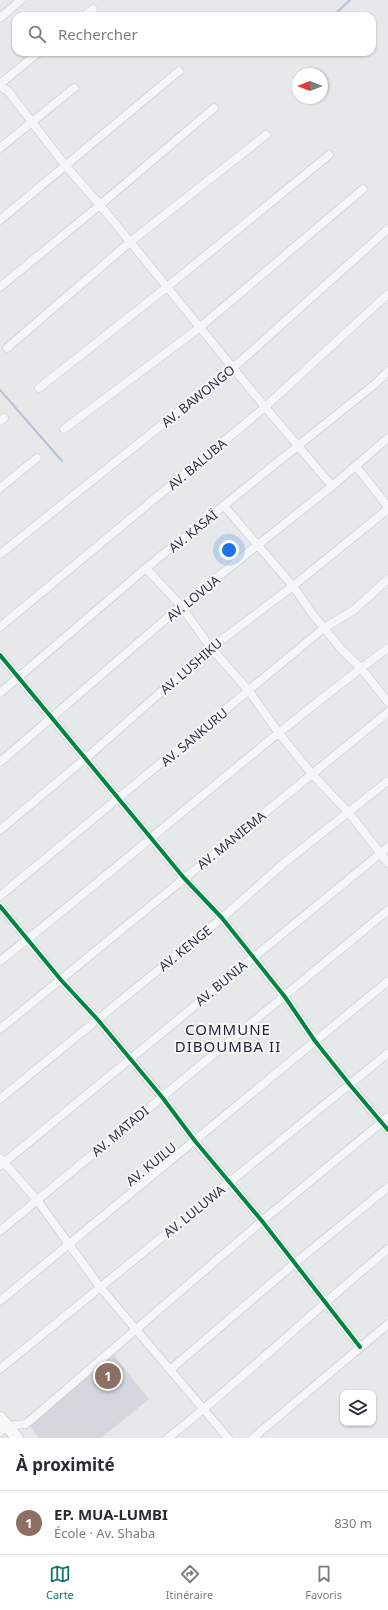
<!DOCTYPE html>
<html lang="fr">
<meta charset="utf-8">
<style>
body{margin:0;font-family:"Noto Sans",sans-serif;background:#f7f7f7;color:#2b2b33}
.controls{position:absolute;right:12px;bottom:12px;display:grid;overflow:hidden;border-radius:8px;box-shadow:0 1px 3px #0004}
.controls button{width:36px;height:36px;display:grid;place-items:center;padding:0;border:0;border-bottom:1px solid #e1e1e2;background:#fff;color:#2b2b33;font:20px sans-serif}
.compass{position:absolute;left:292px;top:68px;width:36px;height:36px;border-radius:50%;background:#fff;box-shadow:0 1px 3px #0004;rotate:270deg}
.you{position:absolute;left:229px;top:550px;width:14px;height:14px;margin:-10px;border:3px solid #fff;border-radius:50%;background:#1a73e8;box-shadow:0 0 0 6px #1a73e833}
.badge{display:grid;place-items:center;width:26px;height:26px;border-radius:50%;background:#0f766e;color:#fff;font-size:13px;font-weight:700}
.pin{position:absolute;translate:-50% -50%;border:2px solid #fff;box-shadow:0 1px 4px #0006}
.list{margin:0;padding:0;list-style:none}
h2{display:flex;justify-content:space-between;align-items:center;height:52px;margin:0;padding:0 16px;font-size:17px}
h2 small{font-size:13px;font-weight:400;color:#7c7c81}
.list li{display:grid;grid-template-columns:26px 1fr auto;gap:12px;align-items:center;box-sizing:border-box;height:64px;padding:0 16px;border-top:1px solid #e1e1e2}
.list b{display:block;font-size:15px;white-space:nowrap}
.list p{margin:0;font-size:13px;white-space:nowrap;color:#7c7c81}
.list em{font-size:13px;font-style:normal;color:#7c7c81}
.icon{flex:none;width:22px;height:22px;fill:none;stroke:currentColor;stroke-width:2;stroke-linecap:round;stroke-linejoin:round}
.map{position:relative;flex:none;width:388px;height:1438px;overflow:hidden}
.search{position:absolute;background:#fff;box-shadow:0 1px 3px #0004;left:12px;right:12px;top:12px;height:44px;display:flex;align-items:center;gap:10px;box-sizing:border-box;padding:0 14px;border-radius:12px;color:#7c7c81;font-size:15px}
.sheet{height:116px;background:#fff}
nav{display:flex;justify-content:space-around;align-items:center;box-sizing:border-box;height:56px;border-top:1px solid #e1e1e2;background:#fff;font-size:11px;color:#7c7c81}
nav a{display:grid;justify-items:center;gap:2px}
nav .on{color:#0f766e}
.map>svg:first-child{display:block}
.built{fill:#d4d7dd}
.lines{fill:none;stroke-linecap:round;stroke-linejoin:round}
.stream{stroke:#b4c4d5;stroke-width:2}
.minor-casing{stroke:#c4c6c8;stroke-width:9}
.highway-casing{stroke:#b8bbbf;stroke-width:13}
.minor{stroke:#f5f6f7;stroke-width:8}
.highway{stroke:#f8f8f8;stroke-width:12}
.cycleway-casing{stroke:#f4f6f9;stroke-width:6}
.cycleway{stroke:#00873e;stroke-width:4}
.labels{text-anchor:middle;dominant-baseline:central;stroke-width:4;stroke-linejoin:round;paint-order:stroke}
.street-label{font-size:13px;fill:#2b3445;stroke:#f4f6f9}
.quarter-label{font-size:15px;letter-spacing:1px;fill:#1d2536;stroke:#f4f6f9}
</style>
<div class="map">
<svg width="388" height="1438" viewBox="0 0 388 1438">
<rect width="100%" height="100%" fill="#e6e8ea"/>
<!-- built -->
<path class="built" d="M113 1354 149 1399 101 1438H39L27 1423Z"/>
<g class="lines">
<!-- stream -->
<g class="stream">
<path d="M333 16 350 0"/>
<path d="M0 390 62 461"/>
</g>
<!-- minor casing -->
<g class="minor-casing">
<g id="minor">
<path d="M84 16 93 9"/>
<path d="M0 18 21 0"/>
<path d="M0 84 39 52"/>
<path d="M0 86 8 91 65 165 100 205 265 407 332 486"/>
<path d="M0 148 74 88"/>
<path d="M0 220 179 71"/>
<path d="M0 287 100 205 214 108"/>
<path d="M7 348 130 242 266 135"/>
<path d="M39 388 167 287 329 155"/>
<path d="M0 421 4 418"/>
<path d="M64 429 199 328 363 189"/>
<path d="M356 466 388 507"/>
<path d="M0 488 37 458"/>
<path d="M224 506 293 586 314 616 342 650 361 668 388 702"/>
<path d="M0 554 233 368 388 229"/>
<path d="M146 568 181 606 211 648 249 691 278 732 312 774 349 813 388 863"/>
<path d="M0 627 265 407 388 294"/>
<path d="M0 655 184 878 222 918 285 997 315 1041 350 1085 388 1130"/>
<path d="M0 693 146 568 375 384 388 371"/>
<path d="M0 762 181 606 332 486 388 438"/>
<path d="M0 830 86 758 211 648 293 586 388 509"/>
<path d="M0 896 324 628 354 610 388 579"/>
<path d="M0 906 61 980 98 1020 162 1097 195 1141 262 1221 360 1347"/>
<path d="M0 961C131 858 255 747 388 648"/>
<path d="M0 1029 388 712"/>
<path d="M0 1099 222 918 284 863 388 781"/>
<path d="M0 1158 37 1200 100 1287 228 1438"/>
<path d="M0 1166 388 847"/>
<path d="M0 1231 388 910"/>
<path d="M0 1301 388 981"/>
<path d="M0 1369 388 1053"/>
<path d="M171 1369 295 1263 388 1187"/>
<path d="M0 1432 7 1426 26 1424 262 1221 388 1117"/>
<path d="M168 1438C244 1378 314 1310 388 1249"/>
<path d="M253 1438 388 1324"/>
</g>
</g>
<!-- highway casing -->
<g class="highway-casing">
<path id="highway" d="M0 1418 17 1438"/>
</g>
<!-- minor -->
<use href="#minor" class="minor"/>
<!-- highway -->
<use href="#highway" class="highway"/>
<!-- cycleway casing -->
<g class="cycleway-casing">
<g id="cycleway">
<path d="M0 655 184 878 222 918 285 997 315 1041 350 1085 388 1130"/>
<path d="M0 906 61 980 98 1020 162 1097 195 1141 262 1221 360 1347"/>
</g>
</g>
<!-- cycleway -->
<use href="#cycleway" class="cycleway"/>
</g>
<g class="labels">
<!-- street labels -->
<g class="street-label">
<text transform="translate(198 396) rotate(-39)">AV. BAWONGO</text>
<text transform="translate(197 464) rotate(-40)">AV. BALUBA</text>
<text transform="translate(193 531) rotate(-39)">AV. KASAÏ</text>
<text transform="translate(193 598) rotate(-39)">AV. LOVUA</text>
<text transform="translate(191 666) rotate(-41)">AV. LUSHIKU</text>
<text transform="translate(194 737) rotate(-40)">AV. SANKURU</text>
<text transform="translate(231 840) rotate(-39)">AV. MANIEMA</text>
<text transform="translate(185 948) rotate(-39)">AV. KENGE</text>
<text transform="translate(221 983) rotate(-40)">AV. BUNIA</text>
<text transform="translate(120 1131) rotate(-40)">AV. MATADI</text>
<text transform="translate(151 1164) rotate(-39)">AV. KUILU</text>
<text transform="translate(194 1211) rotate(-39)">AV. LULUWA</text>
</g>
<!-- quarter labels -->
<g class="quarter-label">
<text x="228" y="1029">COMMUNE<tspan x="228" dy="17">DIBOUMBA II</tspan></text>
</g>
</g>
</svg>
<div class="controls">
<button><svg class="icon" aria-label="layers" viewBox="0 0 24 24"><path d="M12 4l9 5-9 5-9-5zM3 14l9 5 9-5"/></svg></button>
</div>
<svg class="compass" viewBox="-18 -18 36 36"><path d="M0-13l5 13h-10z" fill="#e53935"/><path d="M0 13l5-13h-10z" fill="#7c7c81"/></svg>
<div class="you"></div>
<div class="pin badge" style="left:108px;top:1376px;background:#8d6e63">1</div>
<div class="search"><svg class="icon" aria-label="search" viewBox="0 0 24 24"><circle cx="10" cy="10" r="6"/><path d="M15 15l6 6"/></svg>Rechercher</div>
</div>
<section class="sheet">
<h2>À proximité<small></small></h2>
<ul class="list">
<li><span class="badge" style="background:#8d6e63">1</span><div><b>EP. MUA-LUMBI</b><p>École · Av. Shaba</p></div><em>830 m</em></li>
</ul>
</section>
<nav>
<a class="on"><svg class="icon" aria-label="map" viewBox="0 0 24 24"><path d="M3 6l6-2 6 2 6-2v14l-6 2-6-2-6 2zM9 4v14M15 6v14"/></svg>Carte</a>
<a><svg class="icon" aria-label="directions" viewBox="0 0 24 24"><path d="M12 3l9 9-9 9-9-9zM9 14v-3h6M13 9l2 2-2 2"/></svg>Itinéraire</a>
<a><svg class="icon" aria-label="saved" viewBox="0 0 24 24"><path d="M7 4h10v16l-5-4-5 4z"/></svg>Favoris</a>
</nav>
